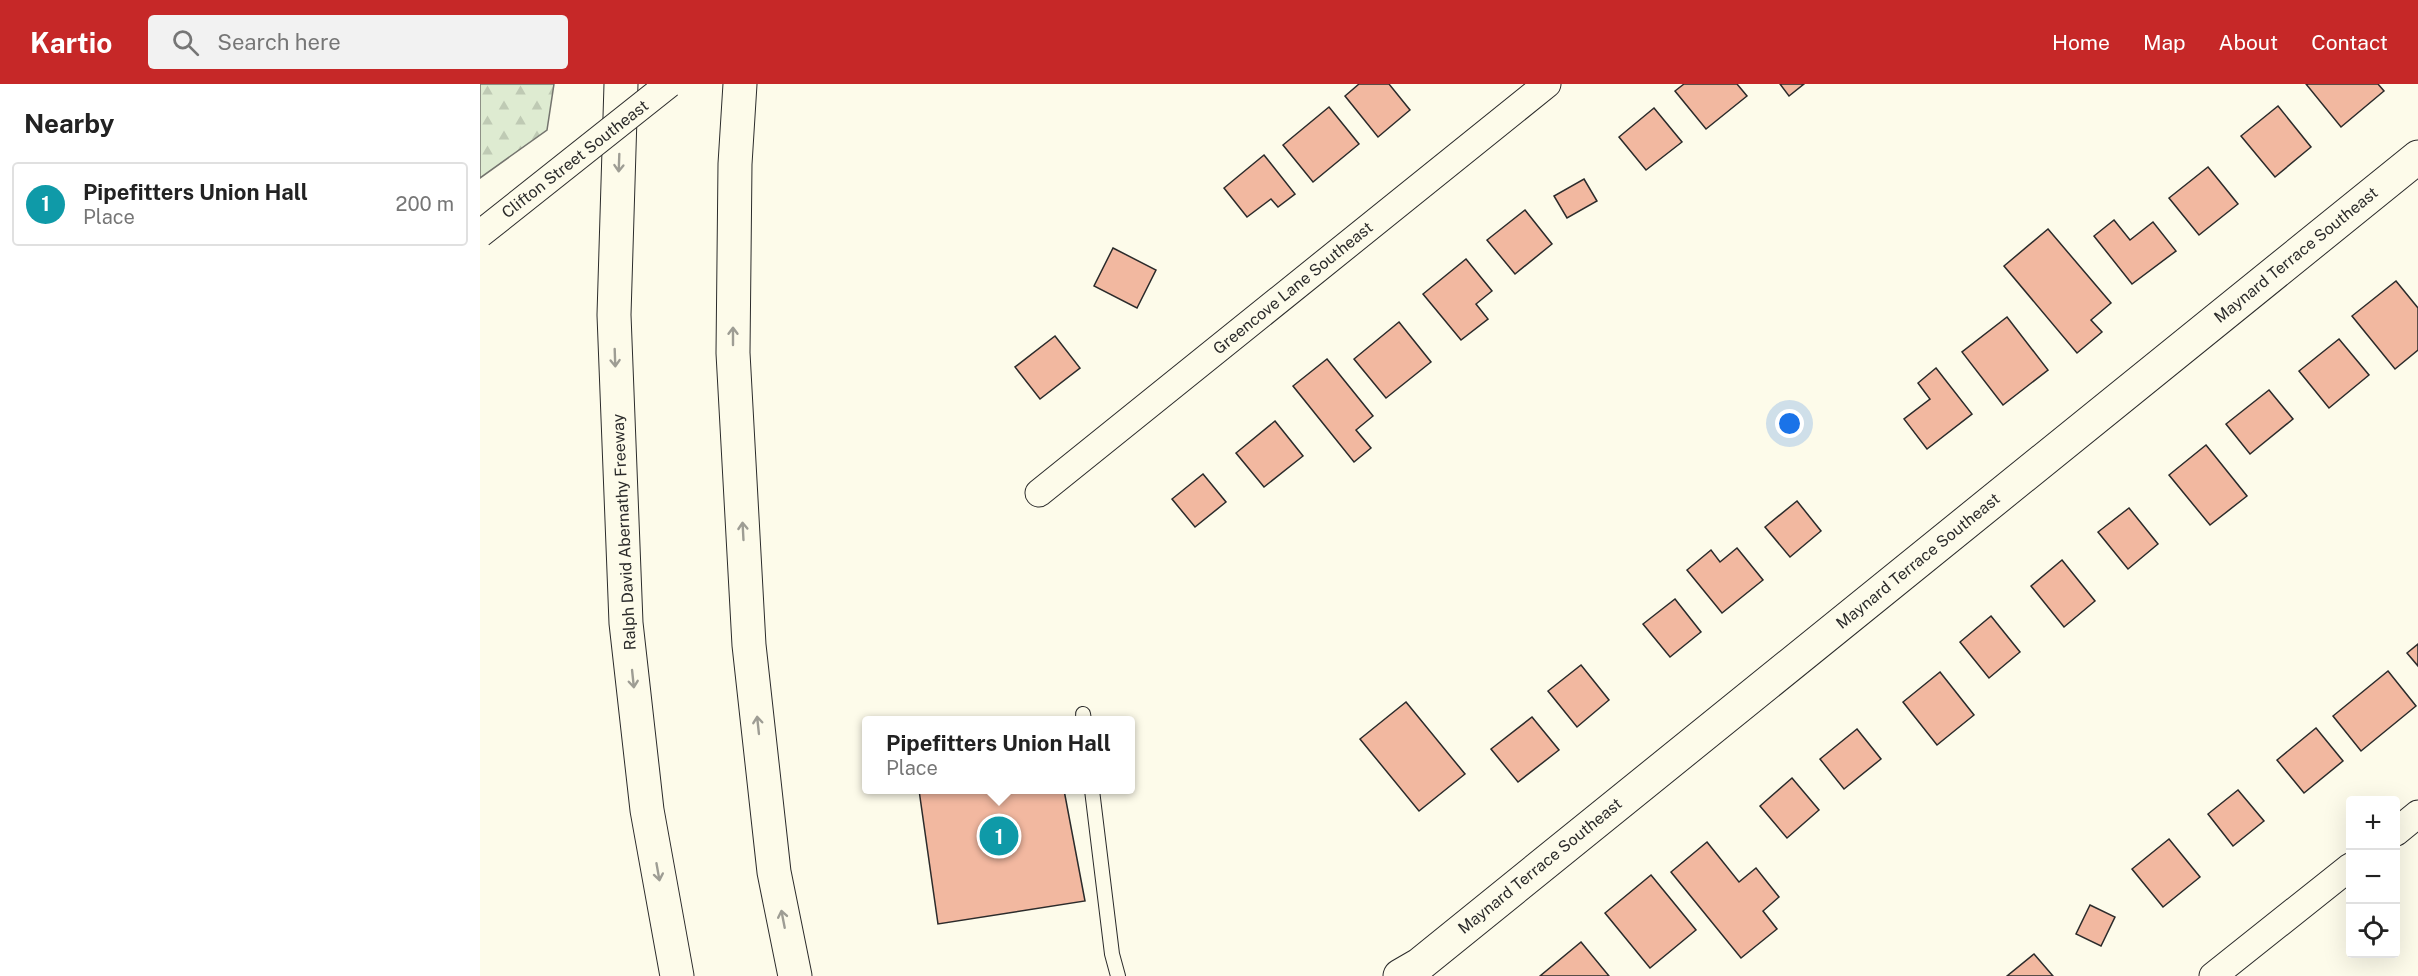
<!DOCTYPE html>
<meta charset="utf-8">
<style>
body{margin:0;font-family:"Public Sans",sans-serif;background:#f2f2f2;color:#222}
.controls{position:absolute;right:18px;bottom:18px;display:grid;overflow:hidden;border-radius:6px;box-shadow:0 6px 24px #0002}
.controls button{width:54px;height:54px;display:grid;place-items:center;padding:0;border:0;border-bottom:2px solid #e0e0e0;background:#fff;color:#222;font:30px sans-serif}
.you{position:absolute;left:1310px;top:340px;width:21px;height:21px;margin:-15px;border:4px solid #fff;border-radius:50%;background:#1a73e8;box-shadow:0 0 0 9px #1a73e833}
.badge{display:grid;place-items:center;width:39px;height:39px;border-radius:50%;background:#c62828;color:#fff;font-size:20px;font-weight:700}
.pin{position:absolute;translate:-50% -50%;border:3px solid #fff;box-shadow:0 2px 6px #0006}
.popup{position:absolute;left:382px;top:632px;width:273px;height:78px;box-sizing:border-box;display:grid;place-content:center;border-radius:6px;background:#fff;filter:drop-shadow(0 2px 4px #0005);font-size:20px;white-space:nowrap;color:#767676}
.popup b{font-size:22px;color:#222}
.popup::after{content:'';position:absolute;left:50%;top:100%;margin-left:-12px;border:12px solid transparent;border-top-color:#fff}
.list{margin:0;padding:0;list-style:none}
h2{display:flex;justify-content:space-between;align-items:center;height:78px;margin:0;padding:0 24px;font-size:26px}
h2 small{font-size:20px;font-weight:400;color:#767676}
.list li{display:grid;grid-template-columns:39px 1fr auto;gap:18px;align-items:center;box-sizing:border-box;height:84px;margin:0 12px 12px;padding:0 12px;border:2px solid #e0e0e0;border-radius:6px}
.list b{display:block;font-size:22px;white-space:nowrap}
.list p{margin:0;font-size:20px;white-space:nowrap;color:#767676}
.list em{font-size:20px;font-style:normal;color:#767676}
.icon{flex:none;width:33px;height:33px;fill:none;stroke:currentColor;stroke-width:2;stroke-linecap:round;stroke-linejoin:round}
.map{position:relative;flex:none;width:1938px;height:892px;overflow:hidden}
header{display:flex;align-items:center;gap:36px;box-sizing:border-box;height:84px;padding:0 30px;background:#c62828;color:#fff}
header strong{font-size:28px}
nav{display:flex;gap:33px;margin-inline-start:auto;font-size:21px}
.search{width:420px;height:54px;background:#f2f2f2;display:flex;align-items:center;gap:15px;box-sizing:border-box;padding:0 21px;border-radius:6px;color:#767676;font-size:22px}
main{display:flex}
aside{flex:1;background:#fff}
.map>svg:first-child{display:block}
.forest{fill:url(#forest-firs);stroke:#74746e;stroke-width:1.5}
.building{fill:#f2b8a0;stroke:#2b2b2b;stroke-width:1.5}
.lines{fill:none;stroke-linecap:round;stroke-linejoin:round}
.lane-casing{stroke:#2b2b2b;stroke-width:16}
.street-casing{stroke:#2b2b2b;stroke-width:29}
.secondary-casing{stroke:#2b2b2b;stroke-width:35}
.highway-casing{stroke:#2b2b2b;stroke-width:35}
.lane{stroke:#fdfbea;stroke-width:14}
.street{stroke:#fdfbea;stroke-width:27}
.secondary{stroke:#fdfbea;stroke-width:33}
.highway{stroke:#fdfbea;stroke-width:33}
.street-bridge-casing{stroke:#2b2b2b;stroke-width:29;stroke-linecap:butt}
.street-bridge{stroke:#fdfbea;stroke-width:27}
.oneway{stroke:#9e9d94}
.labels{text-anchor:middle;dominant-baseline:central;stroke-width:4.5;stroke-linejoin:round;paint-order:stroke}
.street-label{font-size:16px;fill:#2b2b2b;stroke:#fdfbea}
</style>
<header>
<strong>Kartio</strong>
<div class="search"><svg class="icon" aria-label="search" viewBox="0 0 24 24"><circle cx="10" cy="10" r="6"/><path d="M15 15l6 6"/></svg>Search here</div>
<nav><a>Home</a><a>Map</a><a>About</a><a>Contact</a></nav>
</header>
<main>
<aside>
<h2>Nearby<small></small></h2>
<ul class="list">
<li><span class="badge" style="background:#0f9aa8">1</span><div><b>Pipefitters Union Hall</b><p>Place</p></div><em>200 m</em></li>
</ul>
</aside>
<div class="map">
<svg width="1938" height="892" viewBox="0 0 1938 892">
<defs>
<pattern id="forest-firs" width="22" height="20" patternUnits="userSpaceOnUse" patternTransform="scale(1.5)"><rect width="22" height="20" fill="#deebd1"/><path d="M5 1l3.5 6h-7zM16 11l3.5 6h-7z" fill="#bfcab4"/></pattern>
</defs>
<rect width="100%" height="100%" fill="#fdfbea"/>
<!-- forest -->
<path class="forest" d="M0 0H74L67 46 0 94Z"/>
<!-- building -->
<g class="building">
<path d="M879 0H909L930 26 898 53 865 12Z"/>
<path d="M1204 0H1257L1267 12 1226 45 1195 7Z"/>
<path d="M1300 0H1324L1309 12Z"/>
<path d="M1826 0H1898L1904 7 1861 43Z"/>
<path d="M1798 22 1831 63 1795 93 1761 52Z"/>
<path d="M849 23 879 60 833 98 803 61Z"/>
<path d="M1174 24 1202 58 1166 86 1139 53Z"/>
<path d="M784 71 815 110 798 123 791 115 767 133 744 104Z"/>
<path d="M1728 83 1758 120 1719 151 1689 114Z"/>
<path d="M1104 95 1117 117 1087 134 1074 112Z"/>
<path d="M1045 126 1072 160 1035 190 1007 156Z"/>
<path d="M1634 136 1650 156 1673 138 1696 167 1652 200 1614 152Z"/>
<path d="M1568 145 1631 219 1611 236 1622 248 1597 269 1524 182Z"/>
<path d="M633 164 676 186 657 224 614 202Z"/>
<path d="M986 175 1012 207 996 220 1008 235 981 256 943 210Z"/>
<path d="M1916 197 1938 224V266L1915 285 1872 232Z"/>
<path d="M1527 233 1568 286 1523 321 1482 268Z"/>
<path d="M919 238 951 278 906 314 874 275Z"/>
<path d="M575 252 600 284 560 315 535 283Z"/>
<path d="M1859 255 1889 291 1849 324 1819 287Z"/>
<path d="M847 275 893 332 876 346 891 364 874 378 813 302Z"/>
<path d="M1456 284 1492 330 1447 365 1424 335 1450 315 1438 299Z"/>
<path d="M1789 306 1813 335 1770 370 1746 340Z"/>
<path d="M795 337 823 372 784 403 756 369Z"/>
<path d="M1726 361 1767 412 1730 441 1689 391Z"/>
<path d="M723 390 746 418 715 443 692 415Z"/>
<path d="M1317 417 1341 447 1310 473 1285 443Z"/>
<path d="M1649 424 1678 460 1648 485 1618 448Z"/>
<path d="M1257 464 1283 496 1242 529 1207 486 1231 466 1240 478Z"/>
<path d="M1582 476 1615 517 1584 543 1551 502Z"/>
<path d="M1195 515 1221 548 1190 573 1163 540Z"/>
<path d="M1511 532 1540 568 1509 594 1480 558Z"/>
<path d="M1938 560V582L1927 569Z"/>
<path d="M1101 581 1129 616 1097 643 1068 607Z"/>
<path d="M1908 587 1936 622 1881 667 1853 632Z"/>
<path d="M1460 588 1494 631 1457 661 1423 618Z"/>
<path d="M926 618 985 690 939 727 880 655Z"/>
<path d="M1052 633 1079 666 1038 698 1011 665Z"/>
<path d="M1836 644 1863 677 1824 709 1797 676Z"/>
<path d="M1377 645 1401 675 1364 705 1340 675Z"/>
<path d="M1312 694 1339 726 1307 754 1280 722Z"/>
<path d="M439 706H584L605 817 458 840Z"/>
<path d="M1758 706 1784 737 1753 762 1728 730Z"/>
<path d="M1689 755 1720 793 1683 823 1652 785Z"/>
<path d="M1227 758 1259 798 1276 784 1299 813 1283 827 1297 845 1261 874 1191 788Z"/>
<path d="M1171 791 1216 846 1170 884 1125 829Z"/>
<path d="M1610 821 1635 833 1621 862 1596 850Z"/>
<path d="M1101 858 1129 892H1060Z"/>
<path d="M1554 870 1573 892H1527Z"/>
</g>
<g class="lines">
<!-- lane casing -->
<g class="lane-casing">
<g id="lane">
<path d="M603 630 604 636"/>
<path d="M612 706 632 870 638 892"/>
</g>
</g>
<!-- street casing -->
<g class="street-casing">
<g id="street">
<path d="M559 409 1067 0"/>
<path d="M1916 748 1938 730"/>
<path d="M1733 892 1870 783"/>
</g>
</g>
<!-- secondary casing -->
<g class="secondary-casing">
<path id="secondary" d="M920 892 939 881 1938 73"/>
</g>
<!-- highway casing -->
<g class="highway-casing">
<g id="highway">
<path d="M141 0 134 231 146 539 167 726 197 892"/>
<path d="M260 0 255 80 253 269 269 561 294 788 315 892"/>
</g>
</g>
<!-- lane -->
<use href="#lane" class="lane"/>
<!-- street -->
<use href="#street" class="street"/>
<!-- secondary -->
<use href="#secondary" class="secondary"/>
<!-- highway -->
<use href="#highway" class="highway"/>
<!-- street-bridge casing -->
<g class="street-bridge-casing">
<path id="street-bridge" d="M0 150 189 0"/>
</g>
<!-- street-bridge -->
<use href="#street-bridge" class="street-bridge"/>
</g>
<!-- one-way arrows -->
<defs><path id="oneway-shaft" d="M-6 0H5M1.5-3L5.5 0L1.5 3" fill="none" stroke-width="1.6" stroke-linecap="round" stroke-linejoin="round" transform="scale(1.5)"/></defs>
<g class="oneway">
<use href="#oneway-shaft" transform="translate(139 79) rotate(92)"/>
<use href="#oneway-shaft" transform="translate(253 252) rotate(-90)"/>
<use href="#oneway-shaft" transform="translate(135 274) rotate(88)"/>
<use href="#oneway-shaft" transform="translate(263 447) rotate(-93)"/>
<use href="#oneway-shaft" transform="translate(153 595) rotate(84)"/>
<use href="#oneway-shaft" transform="translate(278 641) rotate(-96)"/>
<use href="#oneway-shaft" transform="translate(178 788) rotate(80)"/>
<use href="#oneway-shaft" transform="translate(303 835) rotate(-101)"/>
</g>
<g class="labels">
<!-- street labels -->
<g class="street-label">
<text transform="translate(95 75) rotate(-38)">Clifton Street Southeast</text>
<text transform="translate(1816 171) rotate(-39)">Maynard Terrace Southeast</text>
<text transform="translate(813 204) rotate(-39)">Greencove Lane Southeast</text>
<text transform="translate(144 448) rotate(-93)">Ralph David Abernathy Freeway</text>
<text transform="translate(1438 477) rotate(-39)">Maynard Terrace Southeast</text>
<text transform="translate(1060 782) rotate(-39)">Maynard Terrace Southeast</text>
</g>
</g>
</svg>
<div class="controls">
<button>+</button>
<button>−</button>
<button><svg class="icon" aria-label="locate" viewBox="0 0 24 24"><circle cx="12" cy="12" r="6"/><path d="M12 2v4M12 18v4M2 12h4M18 12h4"/></svg></button>
</div>
<div class="you"></div>
<div class="pin badge" style="left:519px;top:752px;background:#0f9aa8">1</div>
<div class="popup"><b>Pipefitters Union Hall</b>Place</div>
</div>
</main>
